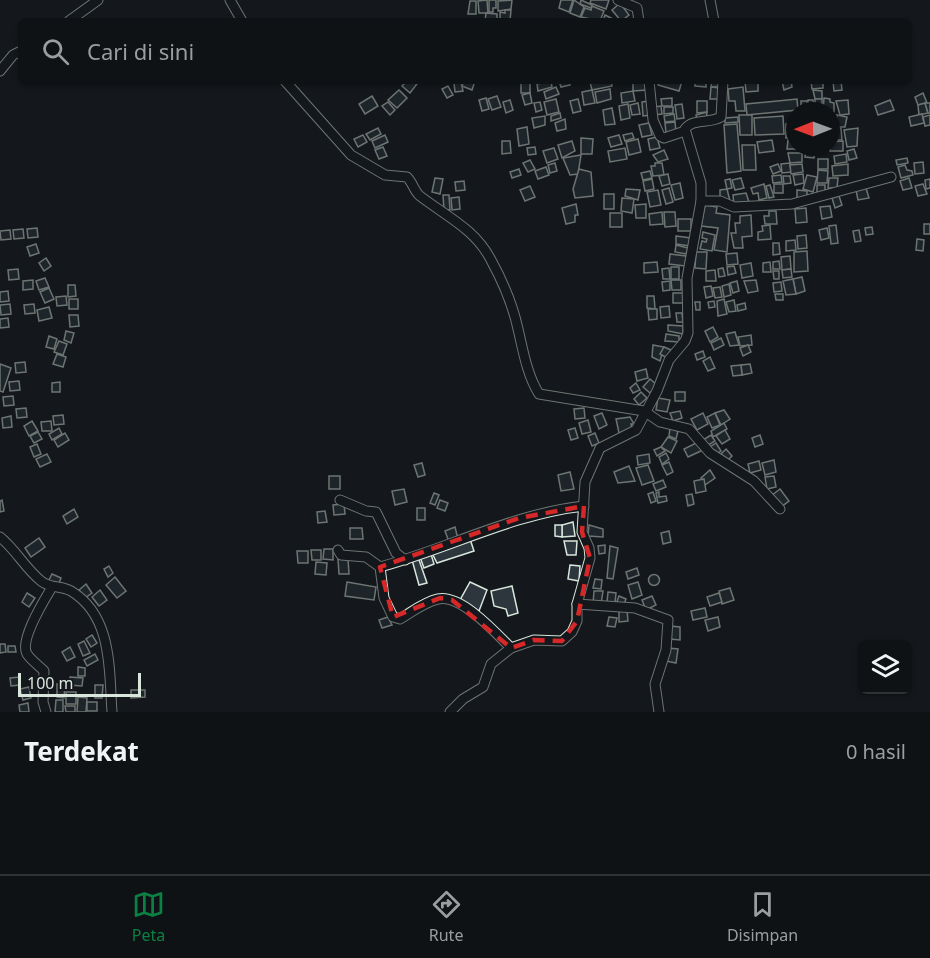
<!DOCTYPE html>
<html lang="id">
<style>
body{margin:0;font-family:"Noto Sans",sans-serif;background:#1d2022;color:#f1f3f6}
.controls{position:absolute;right:18px;bottom:18px;display:grid;overflow:hidden;border-radius:9px;box-shadow:0 2px 4px #0004}
.controls button{width:54px;height:54px;display:grid;place-items:center;padding:0;border:0;border-bottom:2px solid #2f3234;background:#0f1215;color:#f1f3f6;font:30px sans-serif}
.compass{position:absolute;left:786px;top:102px;width:54px;height:54px;border-radius:50%;background:#0f1215;box-shadow:0 2px 4px #0004;rotate:269deg}
.scale{position:absolute;left:18px;bottom:15px;width:123px;box-sizing:border-box;padding-left:6px;border:3px solid #d8e6dc;border-top:0;font-size:16px;line-height:21px;white-space:nowrap;color:#d8e6dc;-webkit-text-stroke:4px #14181c;paint-order:stroke}
.list{margin:0;padding:0;list-style:none}
h2{display:flex;justify-content:space-between;align-items:center;height:78px;margin:0;padding:0 24px;font-size:26px}
h2 small{font-size:20px;font-weight:400;color:#9b9ea0}
.icon{flex:none;width:33px;height:33px;fill:none;stroke:currentColor;stroke-width:2;stroke-linecap:round;stroke-linejoin:round}
.map{position:relative;flex:none;width:930px;height:712px;overflow:hidden}
.search{position:absolute;background:#0f1215;box-shadow:0 2px 4px #0004;left:18px;right:18px;top:18px;height:66px;display:flex;align-items:center;gap:15px;box-sizing:border-box;padding:0 21px;border-radius:9px;color:#9b9ea0;font-size:22px}
.sheet{height:162px;background:#0f1215}
nav{display:flex;justify-content:space-around;align-items:center;box-sizing:border-box;height:84px;border-top:2px solid #2f3234;background:#0f1215;font-size:16px;color:#9b9ea0}
nav a{display:grid;justify-items:center;gap:3px}
nav .on{color:#0b8043}
.map>svg:first-child{display:block}
.building{fill:#2c363c;stroke:#d8e6dc;stroke-width:1.5}
.lines{fill:none;stroke-linecap:round;stroke-linejoin:round}
.minor-casing{stroke:#d8e6dc;stroke-width:11}
.minor{stroke:#14181c;stroke-width:9}
.marked{fill:none;stroke:#d62828;stroke-width:4.5;stroke-dasharray:12 8;stroke-linejoin:round}
</style>
<div class="map">
<svg width="930" height="712" viewBox="0 0 930 712">
<rect width="100%" height="100%" fill="#14181c"/>
<!-- building -->
<g class="building">
<path d="M487 0 488 13H479L478 1Z"/>
<path d="M489 0H496V8H493V12H489Z"/>
<path d="M512 0 511 9 498 11V1Z"/>
<path d="M561 0H573L569 12 559 8Z"/>
<path d="M574 0 584 7 580 17 570 13Z"/>
<path d="M581 0 592 5 591 8 580 4Z"/>
<path d="M591 0H609L606 9 590 3Z"/>
<path d="M470 1H476V14H468Z"/>
<path d="M620 3 629 15 621 21 612 10Z"/>
<path d="M592 6 604 11 600 21 581 17 585 8 591 10Z"/>
<path d="M505 10H511L510 21H500V12L505 13Z"/>
<path d="M486 13 497 14V21H485Z"/>
<path d="M605 15 617 21H603Z"/>
<path d="M407 81 417 84 410 93 402 86Z"/>
<path d="M464 81H475L472 90 462 86Z"/>
<rect x="521" y="81" width="9" height="12"/>
<path d="M551 81 552 87 538 91 537 84Z"/>
<path d="M559 81H569L570 85 561 87Z"/>
<path d="M611 81 612 86 592 90 590 82Z"/>
<path d="M646 81 647 90 633 91V83Z"/>
<path d="M659 81H682L679 91 658 85Z"/>
<path d="M695 81H706V87L695 86Z"/>
<path d="M712 81H721L722 86 711 87Z"/>
<path d="M745 81H758V91L746 92Z"/>
<path d="M782 81H791L792 87 784 90Z"/>
<path d="M811 81H823V88L812 89Z"/>
<path d="M833 81H841L842 90 834 91Z"/>
<path d="M461 82 463 91 455 92 454 83Z"/>
<path d="M448 86 453 95 447 98 442 89Z"/>
<path d="M556 87 559 94 546 99 544 92Z"/>
<path d="M711 87 720 88 721 99H710Z"/>
<path d="M743 87 745 111H736L735 101H729L728 89Z"/>
<path d="M610 89 611 99 597 103 595 92Z"/>
<path d="M399 90 407 98 397 108 388 100Z"/>
<path d="M592 90 595 103 584 105 582 92Z"/>
<path d="M813 90 822 91V99H815Z"/>
<path d="M633 91 635 101 622 103 621 93Z"/>
<path d="M530 93 532 103 525 105 522 95Z"/>
<path d="M923 93 927 103 918 105 915 97Z"/>
<path d="M372 96 378 106 365 114 359 104Z"/>
<path d="M497 96 501 107 492 110 488 99Z"/>
<path d="M486 98 489 109 482 111 479 100Z"/>
<path d="M672 98V106H662L661 99Z"/>
<path d="M824 98 830 99V102L834 103V112L823 111Z"/>
<path d="M556 99 559 112 547 115 544 102Z"/>
<path d="M578 99 581 111 573 113 570 101Z"/>
<path d="M797 99 798 110 747 115 746 104Z"/>
<rect x="815" y="99" width="7" height="11"/>
<path d="M510 100 513 110 506 113 503 102Z"/>
<path d="M808 100H813L814 110H808Z"/>
<path d="M848 100 849 114 840 115 836 101Z"/>
<path d="M890 100 894 110 878 115 875 106Z"/>
<path d="M649 101 651 115 643 116 642 102Z"/>
<path d="M697 101H707V112L697 113Z"/>
<rect x="801" y="101" width="6" height="10"/>
<path d="M388 102 395 110 390 115 382 106Z"/>
<path d="M540 102 542 110 536 112 534 103Z"/>
<path d="M638 103 640 114 632 115 630 105Z"/>
<path d="M925 103 928 113 919 115 918 105Z"/>
<path d="M925 103H930V113H928Z"/>
<path d="M628 104 630 118 621 120 619 106Z"/>
<path d="M682 104 684 118 677 119 675 105Z"/>
<path d="M661 106 662 114 654 115V107Z"/>
<path d="M664 107H673V113L664 114Z"/>
<path d="M612 108 615 124 605 125 603 110Z"/>
<path d="M707 112 706 120H697L696 115Z"/>
<path d="M560 113 561 118 551 121V116Z"/>
<path d="M674 114 675 121 665 122 664 116Z"/>
<path d="M831 114 837 115 836 124 831 123Z"/>
<path d="M922 114 924 123 911 126 909 117Z"/>
<path d="M739 115H752V135H740Z"/>
<path d="M837 115 847 117 845 127H836Z"/>
<path d="M930 115V125L925 126 923 117Z"/>
<path d="M545 116V125L534 128 532 118Z"/>
<path d="M783 116 784 134 755 135 754 118Z"/>
<path d="M738 117V122L725 123V118Z"/>
<path d="M565 119 566 129 557 131 555 123Z"/>
<path d="M675 122 676 132 666 133 665 123Z"/>
<path d="M649 123 652 135 642 137 639 125Z"/>
<path d="M737 124 741 171 727 173 724 125Z"/>
<rect x="786" y="124" width="9" height="14"/>
<path d="M527 127 529 144 519 146 517 129Z"/>
<path d="M378 128 381 134 370 140 366 134Z"/>
<path d="M841 128 842 140H831V129Z"/>
<path d="M858 128 857 146 847 147 844 130Z"/>
<path d="M632 133 634 138 625 141 623 135Z"/>
<path d="M363 135 367 142 358 147 354 139Z"/>
<path d="M385 135 388 142 375 148 372 141Z"/>
<path d="M619 135 622 144 611 147 608 138Z"/>
<path d="M657 137 660 148 650 150 648 139Z"/>
<path d="M581 138 593 139 592 154H581Z"/>
<path d="M638 139 641 152 629 155 626 142Z"/>
<path d="M772 140 774 151 759 153 757 142Z"/>
<path d="M788 140H795V147H803V149H787Z"/>
<path d="M502 141H510L511 153 502 154Z"/>
<path d="M572 141 575 151 562 158 558 145Z"/>
<path d="M843 141V151H830L831 142Z"/>
<path d="M742 145H755L756 170H743Z"/>
<path d="M383 147 387 156 379 159 375 150Z"/>
<path d="M535 147 536 154 528 155 527 148Z"/>
<path d="M806 147 815 148 814 158 805 157Z"/>
<path d="M554 148 558 159 547 163 543 151Z"/>
<path d="M625 148 627 159 610 162 608 151Z"/>
<path d="M854 149 857 158 849 160 847 151Z"/>
<path d="M664 150 668 159 658 162 653 155Z"/>
<path d="M788 153H802V162L790 163Z"/>
<path d="M846 154 847 162 835 164 834 156Z"/>
<path d="M581 155 578 174 570 175 563 158Z"/>
<path d="M907 158 908 163 897 165 896 160Z"/>
<rect x="818" y="159" width="10" height="10"/>
<path d="M530 160 535 169 528 172 523 163Z"/>
<path d="M923 162 924 173 915 174 914 163Z"/>
<path d="M555 163 557 171 550 173 548 165Z"/>
<path d="M655 163H662L664 175 653 176 651 166H655Z"/>
<path d="M790 163 791 172 782 173 781 164Z"/>
<path d="M778 164 781 171 773 174 770 167Z"/>
<path d="M802 164 803 172 791 174 790 165Z"/>
<path d="M848 164V175L833 176 832 166Z"/>
<path d="M905 165 907 170 912 171 913 175 901 178 898 167Z"/>
<path d="M546 167 549 175 538 179 535 171Z"/>
<path d="M519 169 521 175 512 178 510 172Z"/>
<path d="M579 169 591 172 593 196 575 198 573 189Z"/>
<path d="M818 170 828 171 827 183H817Z"/>
<path d="M650 171 652 178 643 180 641 173Z"/>
<path d="M668 174 670 184 662 186 659 176Z"/>
<path d="M803 174 804 183 795 185 793 175Z"/>
<path d="M781 175 782 182 773 183 772 176Z"/>
<path d="M807 175 817 177 813 192 803 189Z"/>
<path d="M783 176H790L791 183 784 184Z"/>
<path d="M435 178 443 179 440 194 432 192Z"/>
<path d="M741 178 744 188 735 190 732 180Z"/>
<path d="M829 178H838L837 188H828Z"/>
<path d="M909 178 912 188 903 190 900 181Z"/>
<path d="M652 179 654 189 645 191 643 181Z"/>
<path d="M730 179 732 188 727 189 725 180Z"/>
<path d="M930 179V188L926 189 925 180Z"/>
<path d="M464 181 465 190 456 191 455 182Z"/>
<path d="M680 183 683 198 675 200 671 185Z"/>
<path d="M764 184 767 198 759 200 758 193 753 194 751 188Z"/>
<rect x="774" y="184" width="9" height="9"/>
<path d="M923 184 927 194 918 196 915 186Z"/>
<path d="M770 185 774 197 769 198 766 186Z"/>
<rect x="817" y="185" width="8" height="9"/>
<path d="M530 186 535 197 525 201 520 190Z"/>
<path d="M669 188 673 202 666 204 662 190Z"/>
<path d="M866 188 869 198 858 200 856 190Z"/>
<path d="M626 189 640 190 638 200 625 196Z"/>
<path d="M727 189 730 201H720V190Z"/>
<path d="M658 190 661 205 650 207 647 192Z"/>
<path d="M797 190 807 191V199H797Z"/>
<path d="M746 193 749 202 734 207 733 195Z"/>
<rect x="604" y="194" width="10" height="15"/>
<path d="M443 195H449L450 210H444Z"/>
<path d="M839 196 842 205 835 208 832 198Z"/>
<path d="M459 197 460 209 452 210 451 198Z"/>
<path d="M622 198 634 199 632 213 621 211Z"/>
<path d="M576 204 578 215H575V222L566 224 562 208Z"/>
<path d="M646 204V218H636L635 205Z"/>
<path d="M705 205 717 207 716 213 730 215 727 252 714 250 718 228 701 226Z"/>
<path d="M830 206 832 217 822 219 820 207Z"/>
<path d="M806 208 807 222 796 223 795 209Z"/>
<path d="M769 211H776L777 224H765L764 216H769Z"/>
<path d="M662 212 663 224 650 225 649 214Z"/>
<path d="M664 212H675L676 226 665 227Z"/>
<rect x="610" y="213" width="12" height="14"/>
<path d="M751 215 752 236 742 237 743 248H734L731 233H736L735 223H740V216Z"/>
<rect x="678" y="219" width="13" height="12"/>
<rect x="924" y="224" width="6" height="10"/>
<path d="M770 225 771 239 758 240V232L763 231 762 226Z"/>
<path d="M836 225 838 243 831 244 829 226Z"/>
<path d="M872 227 873 234 866 235 865 228Z"/>
<path d="M37 228 38 237 28 238 27 229Z"/>
<path d="M827 228 829 238 821 240 819 230Z"/>
<path d="M23 229 24 238 14 239 13 230Z"/>
<path d="M10 230 11 239 1 240 0 231Z"/>
<path d="M859 230 861 241 855 242 853 231Z"/>
<path d="M703 232 715 235 712 251 700 249 702 241 706 242 707 239 702 238Z"/>
<path d="M806 235 807 248 798 249 797 236Z"/>
<path d="M676 236 691 238 690 246 676 244Z"/>
<path d="M917 239 924 240 923 251 916 250Z"/>
<path d="M795 240 796 250 786 251V241Z"/>
<path d="M773 243H779L780 254 773 255Z"/>
<path d="M36 244 39 253 30 256 27 247Z"/>
<path d="M676 245 688 248 686 254 675 252Z"/>
<path d="M807 251 808 271 794 272V252Z"/>
<path d="M696 252H707L706 269 695 268Z"/>
<path d="M737 253 738 264 727 265 726 254Z"/>
<path d="M670 254 686 256 685 266 669 264Z"/>
<path d="M790 256 791 269 782 270 781 257Z"/>
<path d="M46 258 51 266 44 271 39 263Z"/>
<path d="M779 261 780 269H773V262Z"/>
<path d="M657 262 658 272 644 273V263Z"/>
<path d="M770 262 771 272H763V263Z"/>
<path d="M751 263 753 276 742 278 740 265Z"/>
<path d="M734 266 736 273 728 275 727 267Z"/>
<rect x="671" y="267" width="8" height="12"/>
<path d="M669 268 670 279H663L662 269Z"/>
<path d="M723 268 725 276 719 277 718 269Z"/>
<path d="M18 269 19 279 9 280 8 270Z"/>
<path d="M791 269 792 277 783 278 782 270Z"/>
<path d="M715 270 716 281H706V271Z"/>
<path d="M773 271H779V279H774Z"/>
<path d="M802 277 805 291 796 294 793 279Z"/>
<path d="M45 278 49 287 39 290 36 281Z"/>
<path d="M793 279 796 294 786 295 783 281Z"/>
<path d="M33 280V289L23 290V281Z"/>
<path d="M671 280H681V290H672Z"/>
<path d="M756 280 758 291 748 293 744 281Z"/>
<path d="M670 281V290L663 291 662 282Z"/>
<path d="M737 281 739 291 733 293 730 283Z"/>
<path d="M781 282 782 291 774 292 773 283Z"/>
<path d="M729 284 731 295 724 297 722 286Z"/>
<path d="M68 285H75L76 296 68 297Z"/>
<path d="M711 286 713 296 706 298 704 287Z"/>
<path d="M720 287 722 297 715 298 713 288Z"/>
<path d="M49 288 54 299 45 303 40 292Z"/>
<path d="M8 291 9 301 0 302V292Z"/>
<rect x="673" y="293" width="10" height="10"/>
<path d="M775 294H783V300H776Z"/>
<path d="M66 296 67 305 57 306 56 297Z"/>
<path d="M647 296H654L655 309 647 308Z"/>
<rect x="69" y="299" width="9" height="10"/>
<path d="M724 299 727 314 718 316 717 301Z"/>
<path d="M734 300 736 311 729 312 726 302Z"/>
<path d="M714 301 715 307 709 308 708 302Z"/>
<path d="M695 302H700V310H696Z"/>
<path d="M745 303 746 309 738 311 737 305Z"/>
<path d="M10 304 11 314 1 315 0 305Z"/>
<path d="M34 304 35 313 25 314 24 305Z"/>
<path d="M669 306 670 317 661 318 660 307Z"/>
<path d="M49 307 52 318 39 321 37 310Z"/>
<path d="M648 309H657V319L649 320Z"/>
<path d="M676 313H682L683 322H677Z"/>
<path d="M69 315H78L79 326 70 327Z"/>
<path d="M8 318 9 327 0 328V319Z"/>
<path d="M668 325 683 326V334L668 331Z"/>
<path d="M713 327 718 337 710 342 705 331Z"/>
<path d="M66 331 74 333 71 343 64 340Z"/>
<path d="M735 332 739 345 730 346 726 334Z"/>
<path d="M666 334 679 336V342L665 341Z"/>
<path d="M751 335 752 345 740 346 738 337Z"/>
<path d="M49 336 57 339 54 349 46 347Z"/>
<path d="M721 338 724 345 714 350 711 343Z"/>
<path d="M59 341 67 344 63 355 54 352Z"/>
<path d="M653 345 664 347 660 361 652 357Z"/>
<path d="M748 345 751 352 743 356 740 348Z"/>
<path d="M664 347 671 350 667 358 660 354Z"/>
<path d="M703 351 705 357 697 360 695 354Z"/>
<path d="M57 354 66 357 63 367 53 364Z"/>
<path d="M710 357 715 368 708 371 703 361Z"/>
<path d="M25 362 26 372 16 373 15 363Z"/>
<path d="M0 364 11 368 3 392 0 391Z"/>
<path d="M750 364 752 373 742 375 741 365Z"/>
<path d="M741 365 742 375 733 376 731 366Z"/>
<path d="M646 369 648 378 637 381 635 372Z"/>
<path d="M650 379 657 385 650 393 643 387Z"/>
<path d="M19 381 20 390 10 391 9 382Z"/>
<path d="M60 382V392H52V383Z"/>
<path d="M636 383 640 390 633 393 630 388Z"/>
<path d="M641 392 647 398 639 405 634 399Z"/>
<rect x="675" y="392" width="10" height="9"/>
<path d="M13 396 14 405 4 406 3 397Z"/>
<path d="M658 398 670 400 667 412 656 410Z"/>
<path d="M26 408 27 417 17 418 16 409Z"/>
<path d="M584 408 585 418 575 419 574 409Z"/>
<path d="M724 410 730 419 721 425 715 413Z"/>
<path d="M680 411 682 418 673 421 670 413Z"/>
<path d="M602 413 607 425 599 429 594 416Z"/>
<path d="M703 413 708 424 697 430 691 419Z"/>
<path d="M715 413 720 425 712 428 707 417Z"/>
<path d="M63 415 64 424 54 425 53 416Z"/>
<path d="M11 416 12 427 3 428 2 418Z"/>
<path d="M630 417 634 424H631L632 430 619 433 616 419Z"/>
<path d="M588 420 591 432 582 434 579 423Z"/>
<path d="M32 421 38 431 29 436 24 426Z"/>
<path d="M51 421 52 431H42L41 422Z"/>
<path d="M724 423 727 429 713 437 711 431Z"/>
<path d="M59 428 62 434 52 440 49 434Z"/>
<path d="M575 428 578 438 571 440 568 430Z"/>
<path d="M670 428 678 431 676 439 669 436Z"/>
<path d="M725 430 730 439 722 444 716 436Z"/>
<path d="M38 432 42 439 34 443 30 436Z"/>
<path d="M65 433 69 440 58 447 54 440Z"/>
<path d="M595 433 599 443 592 446 588 436Z"/>
<path d="M711 435 715 441 707 446 703 440Z"/>
<path d="M760 435 763 444 755 447 752 438Z"/>
<path d="M668 437 677 441 671 453 661 447Z"/>
<path d="M700 441 703 450 688 457 684 449Z"/>
<path d="M716 443 721 451 715 455 710 447Z"/>
<path d="M37 444 41 454 34 457 30 447Z"/>
<path d="M661 447 665 451 657 456 654 450Z"/>
<path d="M726 449 732 456 727 461 721 454Z"/>
<path d="M666 453 669 459 662 464 659 457Z"/>
<path d="M47 454 51 462 40 467 36 459Z"/>
<path d="M649 454 650 463 638 465 637 456Z"/>
<path d="M774 460 776 472 765 475 762 463Z"/>
<path d="M759 461 761 470 750 473 748 464Z"/>
<path d="M669 462 673 472 667 475 662 465Z"/>
<path d="M422 463 425 475 418 477 414 465Z"/>
<path d="M648 465 654 481 642 485 636 468Z"/>
<path d="M629 466 635 481 618 483 614 472Z"/>
<path d="M710 470 715 478 705 485 701 478Z"/>
<path d="M570 472 574 489 561 491 558 475Z"/>
<rect x="329" y="476" width="11" height="13"/>
<path d="M774 476 776 487 767 489 765 477Z"/>
<path d="M704 479 706 491 696 493 694 481Z"/>
<path d="M663 480 666 487 656 491 653 484Z"/>
<path d="M404 489 407 502 395 505 392 491Z"/>
<path d="M780 489 789 501 781 507 771 496Z"/>
<path d="M653 492 656 501 651 503 648 494Z"/>
<path d="M659 492V497L666 496 667 501 658 503 656 493Z"/>
<path d="M434 493 439 495 435 505 430 503Z"/>
<path d="M692 494 694 504 688 506 686 495Z"/>
<path d="M2 500 4 511 0 512V501Z"/>
<path d="M440 500 448 503 445 511 437 508Z"/>
<path d="M344 504 345 514 334 515 333 505Z"/>
<rect x="417" y="508" width="8" height="12"/>
<path d="M74 509 78 517 67 524 63 516Z"/>
<path d="M325 511 327 522 318 523 317 512Z"/>
<path d="M573 522 575 536 562 537V525Z"/>
<path d="M555 525H562V537L555 536Z"/>
<path d="M589 525 603 529V537L588 536Z"/>
<path d="M455 527 458 539 449 542 445 531Z"/>
<path d="M350 528H362L363 539H350Z"/>
<path d="M669 531 671 542 663 544 661 533Z"/>
<path d="M39 538 45 547 31 557 25 548Z"/>
<path d="M470 539 474 551 437 563 432 553Z"/>
<path d="M564 541H577L576 555H567Z"/>
<path d="M605 545V553L599 554 598 546Z"/>
<path d="M610 546 618 548 613 579 607 578Z"/>
<path d="M324 549H333V560L323 559Z"/>
<path d="M311 550H321V560H312Z"/>
<path d="M297 551H308V563H298Z"/>
<path d="M431 554 434 564 424 568 420 557Z"/>
<path d="M418 557 427 583 419 585 412 560Z"/>
<path d="M348 558 349 574H339L338 559Z"/>
<path d="M316 562 327 563 326 575 315 574Z"/>
<path d="M570 565 580 566 579 581 568 579Z"/>
<path d="M109 566 113 573 108 577 104 569Z"/>
<path d="M637 568 639 575 628 579 626 572Z"/>
<path d="M52 574 61 578 58 586 48 582Z"/>
<circle cx="654" cy="580" r="5.5"/>
<path d="M115 577 126 591 117 598 106 585Z"/>
<path d="M595 579 602 580 601 589 593 588Z"/>
<path d="M347 582 376 587 374 600 345 596Z"/>
<path d="M470 582 487 590 479 611 460 600Z"/>
<path d="M638 582 642 595 632 599 628 585Z"/>
<path d="M86 584 92 593 85 598 79 590Z"/>
<path d="M512 586 518 613 508 616 506 609 494 606 491 591Z"/>
<path d="M730 588 734 600 722 604 719 591Z"/>
<path d="M100 590 107 600 99 606 92 597Z"/>
<path d="M594 591H603L601 604H593Z"/>
<path d="M608 592 616 593 615 603 607 602Z"/>
<path d="M27 593 35 598 29 607 22 602Z"/>
<path d="M719 593 722 602 710 606 707 597Z"/>
<path d="M619 596 626 599 623 607 616 604Z"/>
<path d="M652 596 656 605 646 610 642 600Z"/>
<path d="M705 608 707 617 693 620 691 611Z"/>
<path d="M627 610 628 621 619 622V611Z"/>
<path d="M388 617 392 625 382 628 379 620Z"/>
<path d="M609 617 617 618 615 627 607 626Z"/>
<path d="M718 617 720 627 708 631 705 620Z"/>
<path d="M670 626 680 627V640L670 639Z"/>
<path d="M92 635 97 643 91 647 86 639Z"/>
<path d="M84 641 90 653 83 656 78 644Z"/>
<path d="M0 644H5L6 652 0 653Z"/>
<path d="M8 646H15L16 652H8Z"/>
<path d="M70 647 75 657 67 661 62 652Z"/>
<path d="M668 648 678 649 676 663 666 661Z"/>
<path d="M95 654 98 660 87 666 84 660Z"/>
<path d="M78 667 85 668V676H78Z"/>
<path d="M20 677V685L11 686 10 678Z"/>
<path d="M70 677 83 678 82 686 69 685Z"/>
<path d="M57 684 65 685 64 698 57 697Z"/>
<path d="M95 685H103L102 698H95Z"/>
<path d="M29 687 31 698 23 700 20 689Z"/>
<path d="M131 690H145V697L131 698Z"/>
<rect x="66" y="692" width="10" height="12"/>
<path d="M78 697 87 698 86 712H77Z"/>
<path d="M56 700H63V712H55Z"/>
<rect x="87" y="702" width="10" height="9"/>
<path d="M28 703 29 712H20L19 705Z"/>
<path d="M65 706H75V712H66Z"/>
</g>
<g class="lines">
<!-- minor casing -->
<g class="minor-casing">
<g id="minor">
<path d="M230 0 242 21"/>
<path d="M618 0 637 8 639 21"/>
<path d="M710 0 714 21"/>
<path d="M69 21 98 0"/>
<path d="M0 71 13 55 21 51"/>
<path d="M285 81 351 155 385 175 407 177C413 183 414 191 420 196 446 216 475 229 491 260 502 280 513 306 518 329 523 350 527 375 539 394L644 411 660 422 689 429 710 453 754 481 780 509"/>
<path d="M649 81 653 120 660 136 664 138 685 131"/>
<path d="M701 201H720L734 207 792 204 891 177"/>
<path d="M340 500 366 511 376 512 396 553 405 560"/>
<path d="M0 537C16 550 25 568 41 581 51 589 61 585 71 591 113 616 109 671 112 712"/>
<path d="M338 550 341 555 366 557 380 567 384 598 393 617 400 619C412 612 424 602 438 599 461 594 496 633 511 648"/>
<path d="M380 567C450 548 512 514 584 506"/>
<path d="M577 604 635 608 668 620 666 650 655 684 659 712"/>
<path d="M46 712 43 702 44 671C39 666 31 660 27 654 19 640 45 599 52 587"/>
<path d="M450 712 463 699 483 687 491 664 511 648 534 640 562 641 572 632 577 621V604L590 558 589 548 582 532 585 482 600 448 636 430 657 391 669 360 685 341 688 333 687 278 701 201V183L685 129C693 118 709 124 721 117L723 81"/>
</g>
</g>
<!-- minor -->
<use href="#minor" class="minor"/>
</g>
<!-- marked area -->
<path d="M0 0H930V712H0ZM584 506 582 532 590 558 577 621 562 641 534 640 511 648 452 600 440 598 393 617 380 567 519 518Z" fill="#14181c" fill-opacity=".55" fill-rule="evenodd"/>
<path class="marked" d="M584 506 582 532 590 558 577 621 562 641 534 640 511 648 452 600 440 598 393 617 380 567 519 518Z"/>
</svg>
<div class="controls">
<button><svg class="icon" aria-label="layers" viewBox="0 0 24 24"><path d="M12 4l9 5-9 5-9-5zM3 14l9 5 9-5"/></svg></button>
</div>
<svg class="compass" viewBox="-18 -18 36 36"><path d="M0-13l5 13h-10z" fill="#e53935"/><path d="M0 13l5-13h-10z" fill="#9b9ea0"/></svg>
<div class="scale">100 m</div>
<div class="search"><svg class="icon" aria-label="search" viewBox="0 0 24 24"><circle cx="10" cy="10" r="6"/><path d="M15 15l6 6"/></svg>Cari di sini</div>
</div>
<section class="sheet">
<h2>Terdekat<small>0 hasil</small></h2>
<ul class="list">
</ul>
</section>
<nav>
<a class="on"><svg class="icon" aria-label="map" viewBox="0 0 24 24"><path d="M3 6l6-2 6 2 6-2v14l-6 2-6-2-6 2zM9 4v14M15 6v14"/></svg>Peta</a>
<a><svg class="icon" aria-label="directions" viewBox="0 0 24 24"><path d="M12 3l9 9-9 9-9-9zM9 14v-3h6M13 9l2 2-2 2"/></svg>Rute</a>
<a><svg class="icon" aria-label="saved" viewBox="0 0 24 24"><path d="M7 4h10v16l-5-4-5 4z"/></svg>Disimpan</a>
</nav>
